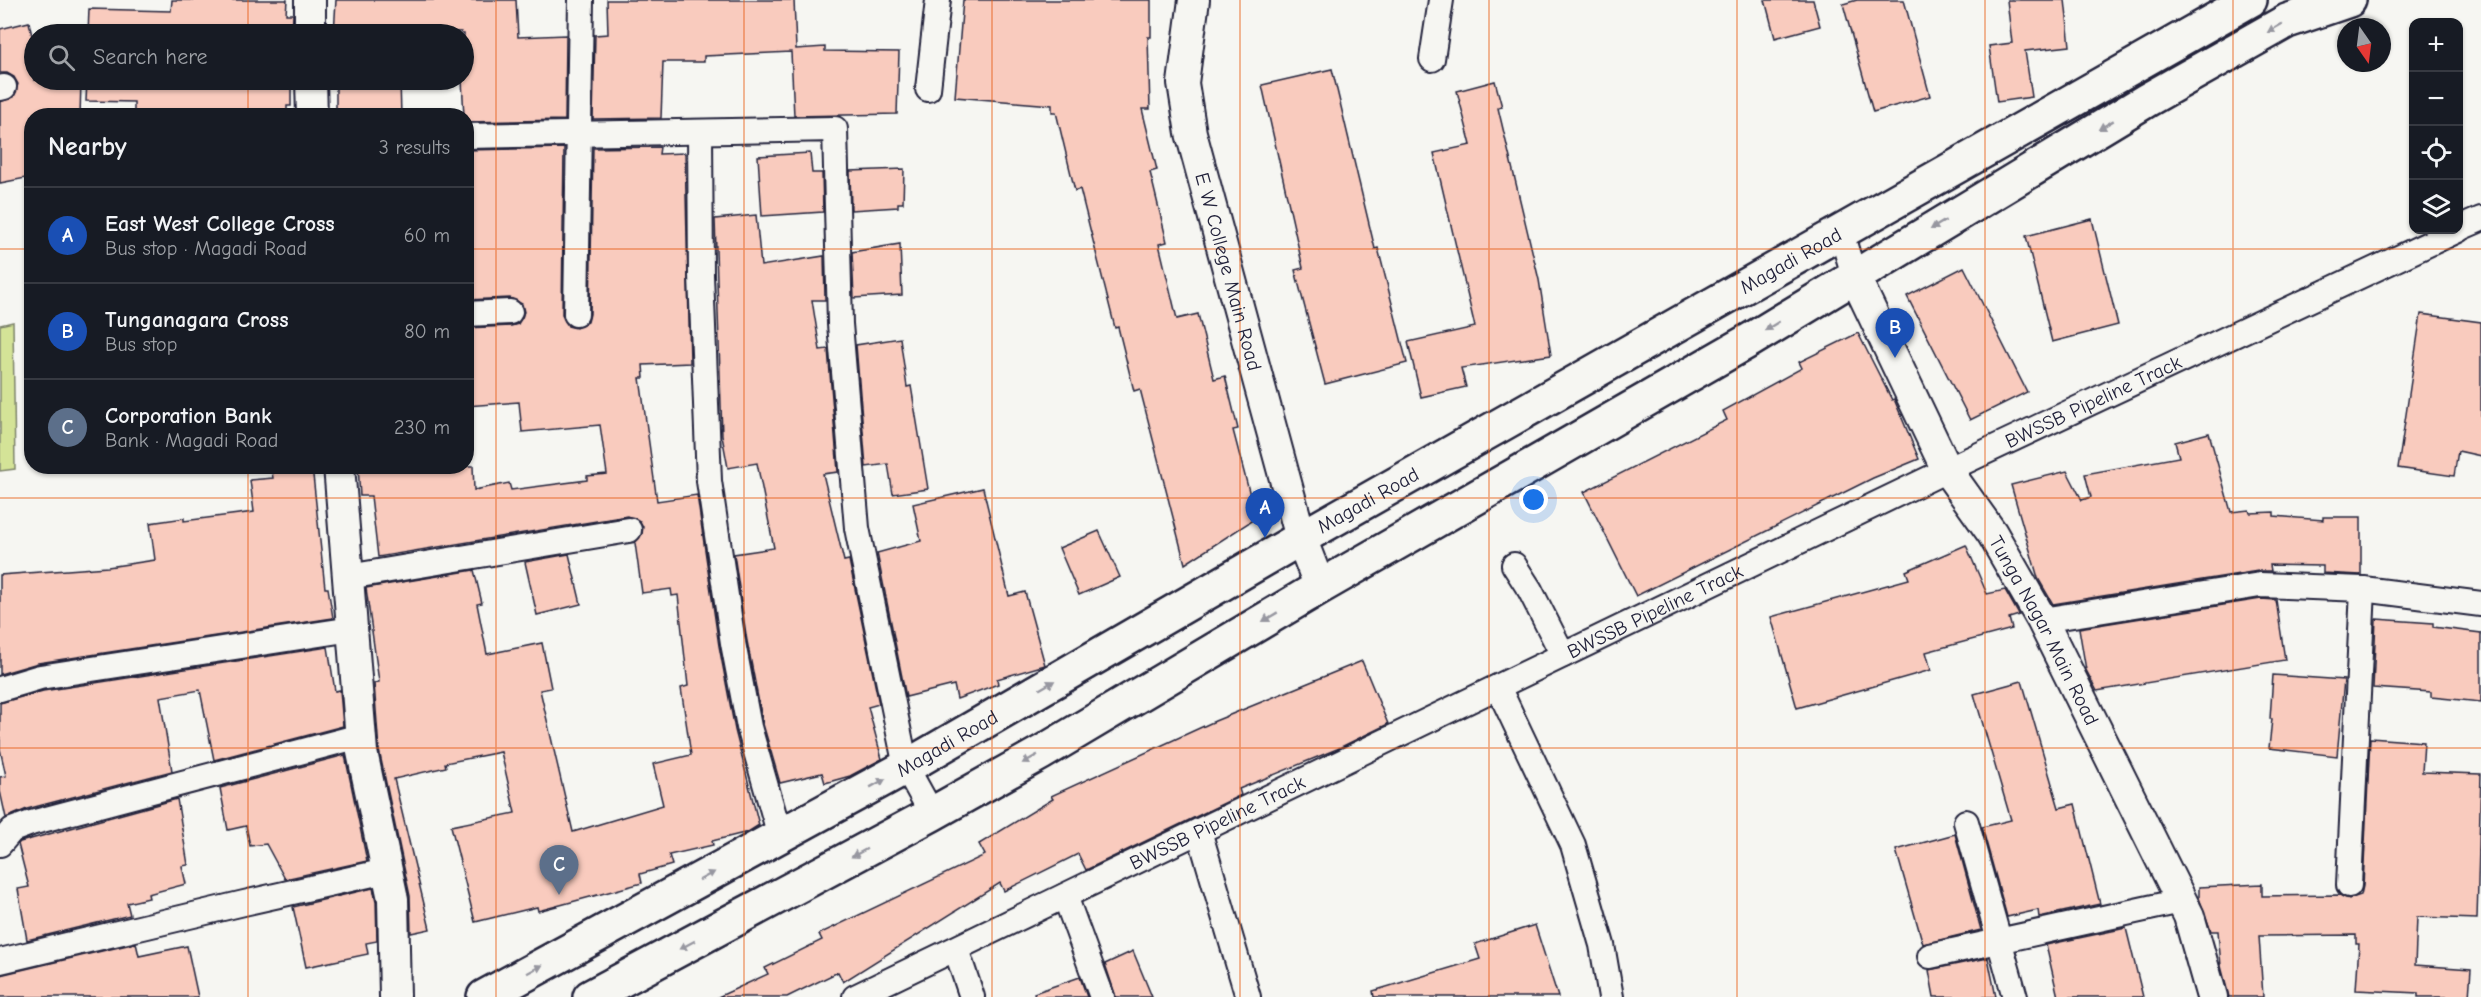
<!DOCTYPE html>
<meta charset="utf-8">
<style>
body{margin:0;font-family:"Comic Neue",sans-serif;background:#20242c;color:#f1f3f6}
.controls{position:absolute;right:18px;top:18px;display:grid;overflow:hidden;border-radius:12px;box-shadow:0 2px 4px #0004}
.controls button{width:54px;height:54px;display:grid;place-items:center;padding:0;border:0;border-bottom:2px solid #363941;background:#171b24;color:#f1f3f6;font:30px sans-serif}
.compass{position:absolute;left:2337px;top:18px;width:54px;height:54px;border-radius:50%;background:#171b24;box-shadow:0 2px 4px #0004;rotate:166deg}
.you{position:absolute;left:1534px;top:500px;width:21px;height:21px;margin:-15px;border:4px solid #fff;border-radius:50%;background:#1a73e8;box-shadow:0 0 0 9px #1a73e833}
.badge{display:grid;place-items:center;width:39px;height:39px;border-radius:50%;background:#7c3aed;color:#fff;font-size:20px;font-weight:700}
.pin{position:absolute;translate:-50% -50px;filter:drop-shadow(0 2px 3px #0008)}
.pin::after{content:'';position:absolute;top:32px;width:21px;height:18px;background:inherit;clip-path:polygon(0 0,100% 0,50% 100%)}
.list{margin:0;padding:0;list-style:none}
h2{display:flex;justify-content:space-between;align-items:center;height:78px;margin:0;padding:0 24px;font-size:26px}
h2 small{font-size:20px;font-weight:400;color:#9ea1a6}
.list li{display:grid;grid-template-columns:39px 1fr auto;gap:18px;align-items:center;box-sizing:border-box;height:96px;padding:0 24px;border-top:2px solid #363941}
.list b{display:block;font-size:22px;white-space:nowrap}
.list p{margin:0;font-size:20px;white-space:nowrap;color:#9ea1a6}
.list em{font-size:20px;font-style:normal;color:#9ea1a6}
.icon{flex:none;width:33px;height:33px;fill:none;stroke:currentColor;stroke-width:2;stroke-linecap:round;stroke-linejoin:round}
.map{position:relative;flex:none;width:2481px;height:997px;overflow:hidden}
.search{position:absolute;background:#171b24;box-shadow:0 2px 4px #0004;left:24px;top:24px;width:450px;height:66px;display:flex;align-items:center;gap:15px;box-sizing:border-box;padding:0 21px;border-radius:33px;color:#9ea1a6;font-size:22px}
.panel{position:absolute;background:#171b24;box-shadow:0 2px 4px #0004;left:24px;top:108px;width:450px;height:366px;border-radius:24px}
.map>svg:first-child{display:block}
.green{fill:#d4e397;stroke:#7b8269;stroke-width:1.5}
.building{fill:#f9cbbe;stroke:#22223b;stroke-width:1.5}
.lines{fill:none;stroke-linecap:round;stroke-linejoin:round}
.minor-casing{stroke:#22223b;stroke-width:28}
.tertiary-casing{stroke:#22223b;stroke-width:34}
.primary-casing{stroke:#22223b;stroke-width:38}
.minor{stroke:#f6f6f2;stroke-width:24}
.tertiary{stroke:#f6f6f2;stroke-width:30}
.primary{stroke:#f6f6f2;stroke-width:33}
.oneway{fill:#9797a0}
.grid{fill:none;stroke:#e8590c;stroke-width:1.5;stroke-opacity:0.55}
.labels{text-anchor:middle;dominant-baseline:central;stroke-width:5;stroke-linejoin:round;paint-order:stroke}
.street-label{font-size:20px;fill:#22223b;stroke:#f6f6f2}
</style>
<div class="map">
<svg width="2481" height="997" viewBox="0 0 2481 997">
<rect width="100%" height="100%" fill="#f6f6f2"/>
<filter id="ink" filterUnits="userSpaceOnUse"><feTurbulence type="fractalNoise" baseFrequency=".0167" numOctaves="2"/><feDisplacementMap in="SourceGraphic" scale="12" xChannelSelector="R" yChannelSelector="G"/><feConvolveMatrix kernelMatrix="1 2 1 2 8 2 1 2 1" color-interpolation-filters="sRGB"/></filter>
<g filter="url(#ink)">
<!-- green -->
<path class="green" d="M13 322 15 469 0 471V325Z"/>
<!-- building -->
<g class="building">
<path d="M172 0H287L286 14H293L292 34H88L89 9 171 11Z"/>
<path d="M336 0H516L518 37 566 35 565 120 466 122V116H464L462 80 464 34H461V32L400 30V34H334Z"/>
<path d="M607 0H794L796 49 825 47V51L899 52 897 114 794 116 791 52 704 56V62H663L661 118 593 119 595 35 608 34Z"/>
<path d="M963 0H1151V37H1148L1150 109H1142L1157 170 1150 172 1167 242 1159 244 1177 319 1198 314 1214 379 1225 376 1238 429 1233 430 1256 518 1185 564 1140 389 1134 391 1118 327 1115 328 1080 189 1075 191 1056 112H1052V105L955 97Z"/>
<path d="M1765 0H1813L1820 26 1775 38Z"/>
<path d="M1857 0H1904L1930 96 1873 112 1843 4Z"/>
<path d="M2007 0H2065L2070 46 2025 51 2032 97 1997 102 1989 46 2012 43Z"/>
<path d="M29 22 34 45V80H81L80 116H32L31 177 0 183V102L14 97 18 84 14 77 7 73H0V29Z"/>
<path d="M1332 69 1375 249 1378 248 1407 363 1325 384 1295 270 1303 268 1262 85Z"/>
<path d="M87 80H291V106H287V116H134V102L86 101Z"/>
<path d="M336 80H400L401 116H336Z"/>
<path d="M1495 81 1502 107 1498 108 1539 280 1551 355 1461 368 1466 387 1421 397 1408 342 1475 327 1434 153 1471 145 1457 91Z"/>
<path d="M660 147 659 154 685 153 690 363 643 365 644 378H640L657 501 697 495 719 646 735 730 759 825 748 832 712 841 713 845 669 855 672 865 640 874 642 883 538 911 537 907 475 922 451 826 515 813 501 752 445 763 446 767 394 779 430 929 411 933 410 896 379 750 374 683 379 682 366 588 474 570 482 603 477 604 487 654 542 643 551 688 540 690 573 832 663 805 653 764 691 755 681 688 688 686 678 595 672 596 671 589 642 593 635 543 642 534 643 527 640 521 627 516 378 557 371 496H360L358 466H473L474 490 509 483 511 490 587 480V476L607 474 600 425 522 432 519 402 466 406V328L511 326 518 324 524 312 522 304 510 298 466 300V150L564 148 562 314 568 326 576 328 588 322 590 314 593 148Z"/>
<path d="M810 153 812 173H822L823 212 762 216 758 156Z"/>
<path d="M904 169 903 203H898V207L851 210 850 171Z"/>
<path d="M756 215 761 266 824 256 825 300H812L820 350 828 349 838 472 823 474 844 561 849 560 879 704 868 707 882 759 850 776 825 783 822 773 780 783 763 724 747 641 734 554 774 548 757 463 728 468 722 436 715 219Z"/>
<path d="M2092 219 2118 325 2052 342 2026 236Z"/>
<path d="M900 244 902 295 854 298 852 252Z"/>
<path d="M1964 267 2027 392 1970 420 1907 296Z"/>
<path d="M2421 314 2481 322V456L2458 451 2454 476 2398 468Z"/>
<path d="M1858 333 1892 400 1894 399 1919 459 1873 478 1636 596 1584 492 1727 420 1723 411 1802 368 1799 362Z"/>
<path d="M900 338 907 387 911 386 928 489 893 494 888 464 866 467 856 345Z"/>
<path d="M2209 433 2231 512 2249 510 2250 513 2274 512V516L2323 520V517H2361V575L2323 573V566L2270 565 2271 571H2258L2053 604 2038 578 2011 485 2067 471 2082 500 2091 497 2085 474 2179 457 2175 442Z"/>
<path d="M271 466H312L325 588H328L333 618 38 663 0 674V575L108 567 155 560 150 523 184 518V521L254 512 250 480 273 478Z"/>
<path d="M983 488 1009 596 1025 592 1045 665 997 679 998 684 957 699 954 685 906 697 877 553 921 541 913 504Z"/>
<path d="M1099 531 1120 577 1079 595 1059 548Z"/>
<path d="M1966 545 1987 594 2005 590 2019 615 2009 618 2012 629 1926 652 1931 670 1797 708 1771 617 1909 579 1906 571Z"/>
<path d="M569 554 581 604 537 615 525 562Z"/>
<path d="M2261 599 2276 600 2285 660 2097 691 2086 670 2079 628Z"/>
<path d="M2376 619 2433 623V627L2481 633V702L2431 697V692L2373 688Z"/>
<path d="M328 647 335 691 340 690 343 726 214 760 200 690 160 697 172 771 27 809 6 818 0 791V777L6 776 0 749V703L43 691Z"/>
<path d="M1362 661 1388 724 1337 749 1239 789 1241 795 1086 870 1078 854 1004 891 1000 883 843 982 838 972 787 997H718L768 974 765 968 822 940 819 934 985 855 979 844 1053 799 1051 796 1215 721Z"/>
<path d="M2273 675 2344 680 2337 756 2269 748 2272 719H2270Z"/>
<path d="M2022 681 2059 808 2075 804 2100 904 2039 917 2038 910 2007 917 1982 827 2011 820 1974 694Z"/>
<path d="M2370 738 2424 742 2422 772 2481 774 2477 919 2417 917 2415 965 2471 969 2469 997H2418V993L2356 990 2359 944H2356V935L2259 936 2263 997H2229L2221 966 2218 931H2211L2199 898V887L2262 884V896L2340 895 2349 899 2361 895 2363 886Z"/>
<path d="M345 755 367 861 285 879 266 844 250 846 246 826 228 830 220 788Z"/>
<path d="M177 799 188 865 182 866 186 884 148 894 149 898 127 903 130 915 27 940 18 889 29 887 18 844 20 842Z"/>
<path d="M1955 834 1981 930 1923 944 1896 850Z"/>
<path d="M373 888 376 901 377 941 366 943 368 954 306 967 293 907Z"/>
<path d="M1535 925 1558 997H1374L1373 991 1480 959 1475 944Z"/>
<path d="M2126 928 2143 997H2058L2046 945Z"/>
<path d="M136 943 139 956 187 946 198 997H0V975Z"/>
<path d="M1133 951 1152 997H1116L1105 964Z"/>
<path d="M1988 958 1996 997H1934L1929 970Z"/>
<path d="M1080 977 1087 997H1035L1034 993Z"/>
</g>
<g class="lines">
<!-- minor casing -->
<g class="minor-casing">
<g id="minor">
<path d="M1432 59 1441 0"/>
<path d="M0 88 4 87"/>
<path d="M928 89 938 0"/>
<path d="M700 132 701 275 709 481 733 643 749 727 780 836"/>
<path d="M466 136 835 129 840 324 857 528 906 767 932 814"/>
<path d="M2458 229 2481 219"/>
<path d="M1841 233 1854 275"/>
<path d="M466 314 510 312"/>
<path d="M576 314 581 0"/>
<path d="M1514 565 1530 590 1563 655"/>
<path d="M348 577 629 530"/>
<path d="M2042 620 2260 585 2363 589 2481 604"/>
<path d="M1498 687 1573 845 1602 945 1611 997"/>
<path d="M0 689 40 677 352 629"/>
<path d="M1966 822 2015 997"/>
<path d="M1199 831 1248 997"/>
<path d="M0 844 12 830 31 823 360 736"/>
<path d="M2349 885 2363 589"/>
<path d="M1065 896 1102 997"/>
<path d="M956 949 972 997"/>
<path d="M1930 956 2181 901"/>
<path d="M0 961 244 903 386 871"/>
<path id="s1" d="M855 997 1947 470 2458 230"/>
</g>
</g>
<!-- tertiary casing -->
<g class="tertiary-casing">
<g id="tertiary">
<path id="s2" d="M1194 0 1183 83 1191 133 1301 538 1320 587"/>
<path d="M310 34V0"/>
<path d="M311 80 312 116"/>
<path id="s3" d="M1854 275 1947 470 1992 533 2042 620 2189 916 2212 997"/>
<path d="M339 466 362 752 393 899 395 997"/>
</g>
</g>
<!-- primary casing -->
<g class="primary-casing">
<g id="primary">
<path id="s4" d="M484 997 906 767 1301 538 2250 0"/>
<path d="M590 997 932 814 1041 753 1320 587 1752 339 2147 100 2287 21 2349 0"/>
</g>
</g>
<!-- minor -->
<use href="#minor" class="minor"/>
<!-- tertiary -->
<use href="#tertiary" class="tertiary"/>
<!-- primary -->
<use href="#primary" class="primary"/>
</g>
<!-- one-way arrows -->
<defs><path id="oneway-solid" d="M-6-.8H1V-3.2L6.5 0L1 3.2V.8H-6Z" transform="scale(1.5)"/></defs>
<g class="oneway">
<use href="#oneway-solid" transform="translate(2275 28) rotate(150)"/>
<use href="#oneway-solid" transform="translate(2106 125) rotate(149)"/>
<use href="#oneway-solid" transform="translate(1938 225) rotate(149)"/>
<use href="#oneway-solid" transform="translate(1772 326) rotate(148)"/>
<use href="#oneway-solid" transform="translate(1270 617) rotate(149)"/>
<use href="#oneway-solid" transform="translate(1047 685) rotate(-30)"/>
<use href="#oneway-solid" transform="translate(1030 759) rotate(151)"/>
<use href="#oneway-solid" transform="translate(878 783) rotate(-29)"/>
<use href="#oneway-solid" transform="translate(859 853) rotate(152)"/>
<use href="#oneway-solid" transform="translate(707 876) rotate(-28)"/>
<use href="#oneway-solid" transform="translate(687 945) rotate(152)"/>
<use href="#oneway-solid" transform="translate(535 969) rotate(-28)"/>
</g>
</g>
<!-- grid -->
<path class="grid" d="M248 0V34M496 0V997M744 0V997M992 0V997M1240 0V997M1489 0V997M1737 0V997M1985 0V997M2233 0V997M248 80V116M0 249H32M466 249H2481M248 466V997M0 498H2481M0 748H2481"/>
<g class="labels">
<!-- street labels -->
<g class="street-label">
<text stroke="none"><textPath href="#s4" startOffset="1500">Magadi Road</textPath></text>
<text stroke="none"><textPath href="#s2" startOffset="278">E W College Main Road</textPath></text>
<text stroke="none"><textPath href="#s1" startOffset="1374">BWSSB Pipeline Track</textPath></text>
<text stroke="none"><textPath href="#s4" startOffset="1014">Magadi Road</textPath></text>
<text stroke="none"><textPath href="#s1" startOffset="888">BWSSB Pipeline Track</textPath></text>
<text stroke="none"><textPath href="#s3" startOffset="404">Tunga Nagar Main Road</textPath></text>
<text stroke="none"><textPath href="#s4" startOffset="528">Magadi Road</textPath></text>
<text stroke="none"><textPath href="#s1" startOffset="402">BWSSB Pipeline Track</textPath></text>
</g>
</g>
</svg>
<div class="controls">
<button>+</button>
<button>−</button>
<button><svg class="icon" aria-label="locate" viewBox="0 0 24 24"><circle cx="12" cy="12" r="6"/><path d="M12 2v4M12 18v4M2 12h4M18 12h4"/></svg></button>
<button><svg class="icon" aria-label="layers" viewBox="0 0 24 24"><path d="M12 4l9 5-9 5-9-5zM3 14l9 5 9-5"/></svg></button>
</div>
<svg class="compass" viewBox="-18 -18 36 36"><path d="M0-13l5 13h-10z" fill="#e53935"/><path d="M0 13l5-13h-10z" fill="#9ea1a6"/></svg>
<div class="you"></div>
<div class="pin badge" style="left:1265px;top:538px;background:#1a4fb4">A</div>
<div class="pin badge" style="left:1895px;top:358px;background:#1a4fb4">B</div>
<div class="pin badge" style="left:559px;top:895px;background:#5c6f8a">C</div>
<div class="search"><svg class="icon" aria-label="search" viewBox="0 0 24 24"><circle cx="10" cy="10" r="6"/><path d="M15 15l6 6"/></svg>Search here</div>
<section class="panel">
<h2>Nearby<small>3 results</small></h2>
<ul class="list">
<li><span class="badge" style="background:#1a4fb4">A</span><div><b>East West College Cross</b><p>Bus stop · Magadi Road</p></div><em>60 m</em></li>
<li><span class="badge" style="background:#1a4fb4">B</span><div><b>Tunganagara Cross</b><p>Bus stop</p></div><em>80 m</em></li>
<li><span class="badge" style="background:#5c6f8a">C</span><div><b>Corporation Bank</b><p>Bank · Magadi Road</p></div><em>230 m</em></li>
</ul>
</section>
</div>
